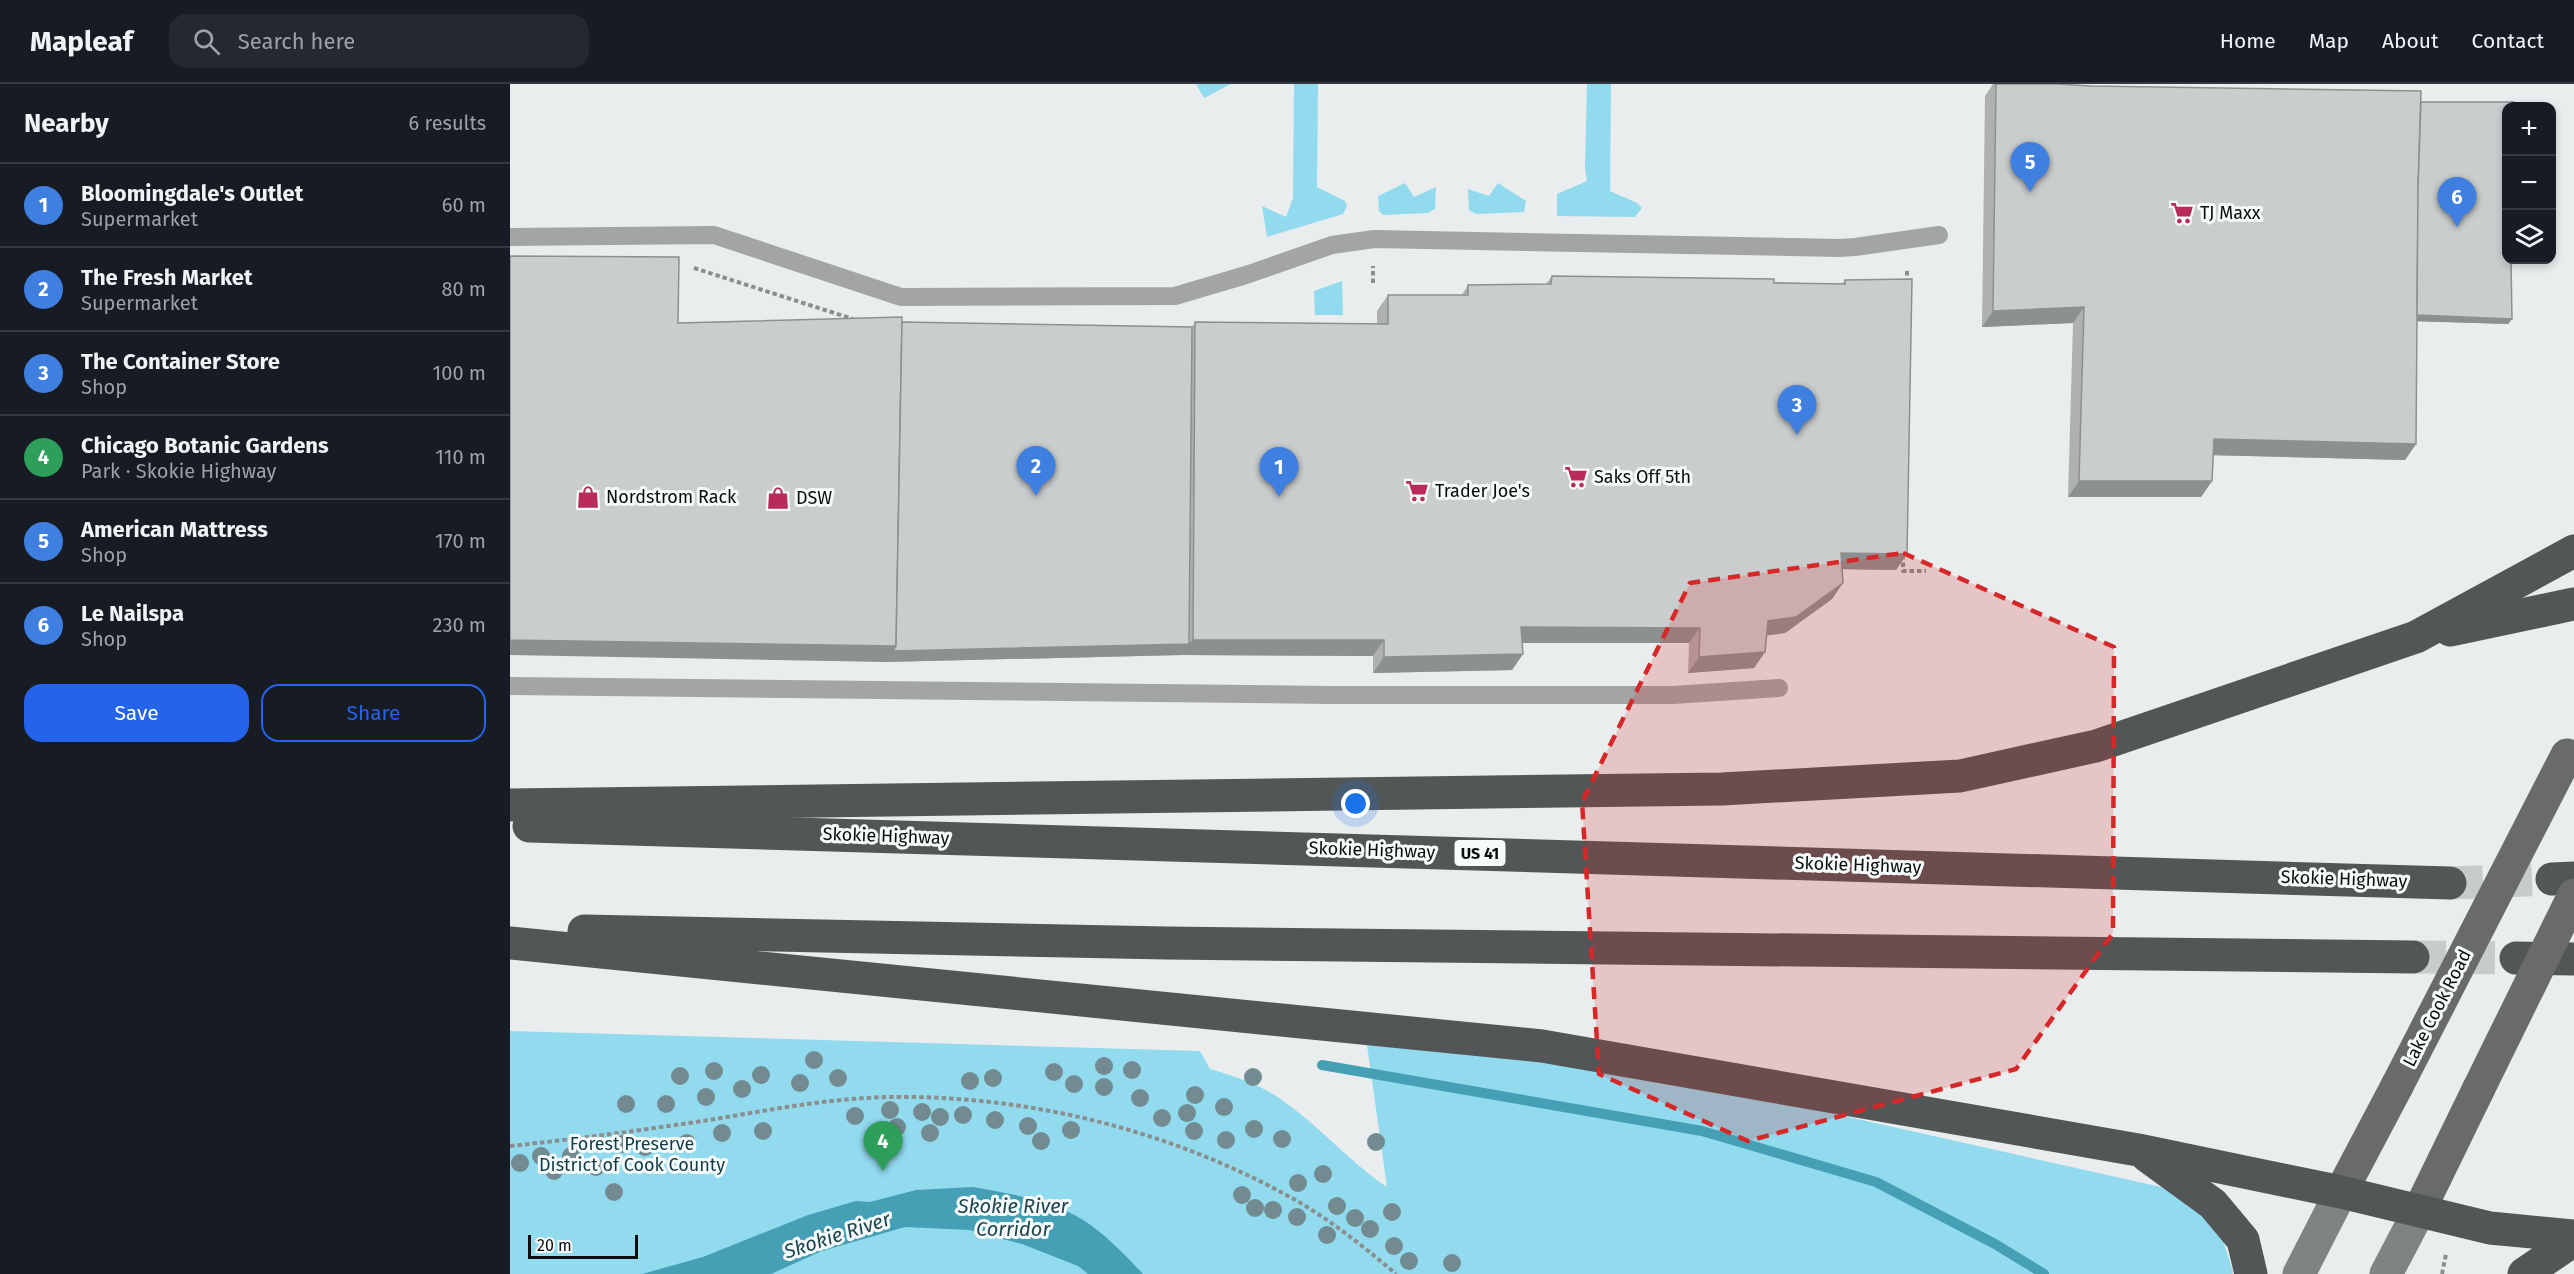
<!DOCTYPE html>
<meta charset="utf-8">
<style>
body{margin:0;font-family:"Fira Sans",sans-serif;background:#242831;color:#f1f3f6}
.controls{position:absolute;right:18px;top:18px;display:grid;overflow:hidden;border-radius:12px;box-shadow:0 3px 9px #0003}
.controls button{width:54px;height:54px;display:grid;place-items:center;padding:0;border:0;border-bottom:2px solid #363941;background:#171b24;color:#f1f3f6;font:30px sans-serif}
.scale{position:absolute;left:18px;bottom:15px;width:110px;box-sizing:border-box;padding-left:6px;border:3px solid #0c0d0e;border-top:0;font-size:16px;line-height:21px;white-space:nowrap;color:#0c0d0e;-webkit-text-stroke:4px #f6fafb;paint-order:stroke}
.you{position:absolute;left:846px;top:720px;width:21px;height:21px;margin:-15px;border:4px solid #fff;border-radius:50%;background:#1a73e8;box-shadow:0 0 0 9px #1a73e833}
.badge{display:grid;place-items:center;width:39px;height:39px;border-radius:50%;background:#2563eb;color:#fff;font-size:20px;font-weight:700}
.pin{position:absolute;translate:-50% -50px;filter:drop-shadow(0 2px 3px #0008)}
.pin::after{content:'';position:absolute;top:32px;width:21px;height:18px;background:inherit;clip-path:polygon(0 0,100% 0,50% 100%)}
.list{margin:0;padding:0;list-style:none}
h2{display:flex;justify-content:space-between;align-items:center;height:78px;margin:0;padding:0 24px;font-size:26px}
h2 small{font-size:20px;font-weight:400;color:#9ea1a6}
.list li{display:grid;grid-template-columns:39px 1fr auto;gap:18px;align-items:center;box-sizing:border-box;height:84px;padding:0 24px;border-top:2px solid #363941}
.list b{display:block;font-size:22px;white-space:nowrap}
.list p{margin:0;font-size:20px;white-space:nowrap;color:#9ea1a6}
.list em{font-size:20px;font-style:normal;color:#9ea1a6}
.actions{display:flex;gap:12px;padding:18px 24px}
.actions a{flex:1;padding:14px 0;border:2px solid #2563eb;border-radius:18px;text-align:center;font-size:21px;color:#2563eb}
.actions .main{background:#2563eb;color:#fff}
.icon{flex:none;width:33px;height:33px;fill:none;stroke:currentColor;stroke-width:2;stroke-linecap:round;stroke-linejoin:round}
.map{position:relative;flex:none;width:2064px;height:1190px;overflow:hidden}
header{display:flex;align-items:center;gap:36px;box-sizing:border-box;height:84px;padding:0 30px;background:#171b24;border-bottom:2px solid #363941}
header strong{font-size:28px}
nav{display:flex;gap:33px;margin-inline-start:auto;font-size:21px}
.search{width:420px;height:54px;background:#242831;display:flex;align-items:center;gap:15px;box-sizing:border-box;padding:0 21px;border-radius:18px;color:#9ea1a6;font-size:22px}
main{display:flex}
aside{flex:1;background:#171b24}
.map>svg:first-child{display:block}
.green{fill:#92daee}
.water{fill:#45a0b6}
.lines{fill:none;stroke-linecap:round;stroke-linejoin:round}
.stream{stroke:#45a0b6;stroke-width:10}
.motorway-tunnel{stroke:#c8cbcc;stroke-width:33;stroke-dasharray:33 16;stroke-linecap:butt}
.path{stroke:#8b8e8f;stroke-width:4;stroke-dasharray:4.5 3;stroke-linecap:butt}
.service{stroke:#a3a5a5;stroke-width:18}
.secondary{stroke:#808383;stroke-width:33}
.primary{stroke:#686a6b;stroke-width:33}
.motorway{stroke:#535657;stroke-width:33}
.primary-bridge{stroke:#686a6b;stroke-width:33}
.tree{fill:#728b91}
.wall{fill:#aeb0b1}
.shaded-wall{fill:#8d9090}
.building{fill:#cacdce;stroke:#8d9090;stroke-width:1.5}
.marked{fill:#d62828;fill-opacity:0.2;stroke:#d62828;stroke-width:4.5;stroke-dasharray:12 8;stroke-linejoin:round}
.labels{text-anchor:middle;dominant-baseline:central;stroke-width:6;stroke-linejoin:round;paint-order:stroke}
.shield{fill:#f6fafb;stroke:#525455;stroke-width:1.5}
.shield-label{font-size:16px;font-weight:bold;fill:#0c0d0e}
.poi-label{font-size:18px;fill:#0c0d0e;stroke:#f6fafb;text-anchor:start}
.street-label{font-size:18px;fill:#0c0d0e;stroke:#f6fafb}
.park-label{font-size:18px;fill:#113b45;stroke:#f6fafb}
.water-label{font-size:20px;font-style:italic;fill:#1d4650;stroke:#f6fafb}
</style>
<header>
<strong>Mapleaf</strong>
<div class="search"><svg class="icon" aria-label="search" viewBox="0 0 24 24"><circle cx="10" cy="10" r="6"/><path d="M15 15l6 6"/></svg>Search here</div>
<nav><a>Home</a><a>Map</a><a>About</a><a>Contact</a></nav>
</header>
<main>
<aside>
<h2>Nearby<small>6 results</small></h2>
<ul class="list">
<li><span class="badge" style="background:#3f7fe0">1</span><div><b>Bloomingdale's Outlet</b><p>Supermarket</p></div><em>60 m</em></li>
<li><span class="badge" style="background:#3f7fe0">2</span><div><b>The Fresh Market</b><p>Supermarket</p></div><em>80 m</em></li>
<li><span class="badge" style="background:#3f7fe0">3</span><div><b>The Container Store</b><p>Shop</p></div><em>100 m</em></li>
<li><span class="badge" style="background:#2e9e5b">4</span><div><b>Chicago Botanic Gardens</b><p>Park · Skokie Highway</p></div><em>110 m</em></li>
<li><span class="badge" style="background:#3f7fe0">5</span><div><b>American Mattress</b><p>Shop</p></div><em>170 m</em></li>
<li><span class="badge" style="background:#3f7fe0">6</span><div><b>Le Nailspa</b><p>Shop</p></div><em>230 m</em></li>
</ul>
<div class="actions"><a class="main">Save</a><a>Share</a></div>
</aside>
<div class="map">
<svg width="2064" height="1190" viewBox="0 0 2064 1190">
<rect width="100%" height="100%" fill="#e9edee"/>
<!-- green -->
<g class="green">
<path d="M686 0H721L694 14Z"/>
<path d="M784 0H808L807 103 835 117 837 122 833 130 757 153 752 122 776 133 783 114Z"/>
<path d="M1077 0H1101L1100 107 1127 119 1132 124 1125 133 1047 132V110L1077 97 1075 84Z"/>
<path d="M895 99 904 113 926 103 925 125 918 129 873 131 869 127 868 112Z"/>
<path d="M988 99 1016 117 1014 128 966 130 959 126 958 105 979 112Z"/>
<path d="M832 197 833 231H805L804 207Z"/>
<path d="M0 947 690 967 700 985C723 992 749 1000 769 1014 808 1040 838 1077 877 1103L857 961 1050 977 1262 1016 1651 1103 1695 1128 1713 1156 1723 1188 1722 1190H0Z"/>
</g>
<!-- water -->
<path class="water" d="M463 1103C502 1110 549 1117 582 1142 601 1156 617 1173 633 1190H578L568 1182 512 1160 459 1146 395 1143 312 1167 261 1190H132L193 1173 298 1131 346 1117 360 1118 406 1106Z"/>
<g class="lines">
<!-- stream -->
<path class="stream" d="M812 981 1192 1047 1366 1098 1485 1160 1534 1190"/>
<!-- motorway-tunnel -->
<g class="motorway-tunnel">
<path d="M1940 799 2042 795"/>
<path d="M1903 873 2006 874"/>
</g>
<!-- path -->
<g class="path">
<path d="M184 184 343 235"/>
<path d="M863 199V182"/>
<path d="M1397 199V185"/>
<path d="M1393 471V487H1416"/>
<path d="M0 1062C67 1055 133 1046 199 1036 259 1026 320 1014 380 1013 518 1011 659 1046 780 1113 818 1134 853 1162 886 1190"/>
<path d="M1932 1190 1936 1170"/>
</g>
<!-- service -->
<g class="service">
<path d="M0 153 204 151 391 213 665 212 736 191 822 161 864 155 1329 164 1345 163 1429 151"/>
<path d="M0 602 819 611H1163L1269 604"/>
</g>
<!-- secondary -->
<g class="secondary">
<path d="M1789 1190 1831 1108"/>
<path d="M1876 1190 1909 1127"/>
</g>
<!-- primary -->
<g class="primary">
<path d="M1831 1108 1887 1002"/>
<path d="M1909 1127 1969 1004"/>
</g>
<!-- motorway -->
<g class="motorway">
<path d="M1940 546 2064 520"/>
<path d="M0 721 1212 705 1450 692 1586 662 1906 553 2064 467"/>
<path d="M19 742 1940 799"/>
<path d="M2042 795 2064 794"/>
<path d="M74 847 657 859 1903 873"/>
<path d="M0 859 1032 962 1628 1066 1831 1108 1980 1144 2064 1152"/>
<path d="M2006 874 2064 875"/>
<path d="M1637 1072 1703 1120 1733 1156 1741 1190"/>
<path d="M2014 1190 2064 1156"/>
</g>
<!-- primary-bridge -->
<g class="primary-bridge">
<path d="M1887 1002 2057 671"/>
<path d="M1969 1004 2064 811"/>
</g>
</g>
<!-- trees -->
<g class="tree">
<circle cx="304" cy="976" r="9"/>
<circle cx="594" cy="982" r="9"/>
<circle cx="622" cy="986" r="9"/>
<circle cx="204" cy="987" r="9"/>
<circle cx="544" cy="988" r="9"/>
<circle cx="251" cy="991" r="9"/>
<circle cx="170" cy="992" r="9"/>
<circle cx="743" cy="993" r="9"/>
<circle cx="328" cy="994" r="9"/>
<circle cx="483" cy="994" r="9"/>
<circle cx="460" cy="997" r="9"/>
<circle cx="290" cy="999" r="9"/>
<circle cx="564" cy="1000" r="9"/>
<circle cx="594" cy="1003" r="9"/>
<circle cx="232" cy="1005" r="9"/>
<circle cx="685" cy="1011" r="9"/>
<circle cx="196" cy="1013" r="9"/>
<circle cx="630" cy="1014" r="9"/>
<circle cx="116" cy="1020" r="9"/>
<circle cx="156" cy="1020" r="9"/>
<circle cx="714" cy="1023" r="9"/>
<circle cx="380" cy="1026" r="9"/>
<circle cx="412" cy="1028" r="9"/>
<circle cx="677" cy="1029" r="9"/>
<circle cx="453" cy="1031" r="9"/>
<circle cx="345" cy="1032" r="9"/>
<circle cx="430" cy="1033" r="9"/>
<circle cx="652" cy="1034" r="9"/>
<circle cx="485" cy="1036" r="9"/>
<circle cx="518" cy="1042" r="9"/>
<circle cx="387" cy="1043" r="9"/>
<circle cx="744" cy="1045" r="9"/>
<circle cx="561" cy="1046" r="9"/>
<circle cx="253" cy="1047" r="9"/>
<circle cx="684" cy="1047" r="9"/>
<circle cx="212" cy="1049" r="9"/>
<circle cx="420" cy="1049" r="9"/>
<circle cx="772" cy="1055" r="9"/>
<circle cx="716" cy="1056" r="9"/>
<circle cx="531" cy="1057" r="9"/>
<circle cx="866" cy="1058" r="9"/>
<circle cx="177" cy="1059" r="9"/>
<circle cx="112" cy="1060" r="9"/>
<circle cx="135" cy="1063" r="9"/>
<circle cx="31" cy="1072" r="9"/>
<circle cx="61" cy="1072" r="9"/>
<circle cx="10" cy="1079" r="9"/>
<circle cx="86" cy="1083" r="9"/>
<circle cx="44" cy="1087" r="9"/>
<circle cx="813" cy="1090" r="9"/>
<circle cx="788" cy="1099" r="9"/>
<circle cx="104" cy="1108" r="9"/>
<circle cx="732" cy="1111" r="9"/>
<circle cx="827" cy="1122" r="9"/>
<circle cx="745" cy="1124" r="9"/>
<circle cx="763" cy="1126" r="9"/>
<circle cx="882" cy="1128" r="9"/>
<circle cx="787" cy="1133" r="9"/>
<circle cx="845" cy="1134" r="9"/>
<circle cx="860" cy="1145" r="9"/>
<circle cx="817" cy="1151" r="9"/>
<circle cx="884" cy="1162" r="9"/>
<circle cx="899" cy="1177" r="9"/>
<circle cx="942" cy="1179" r="9"/>
</g>
<!-- wall -->
<g class="wall">
<path d="M1483 0H1548L1996 22 2002 235 1998 240 1907 237 1906 360 1895 376 1703 371 1702 397 1691 413H1558L1563 239 1472 243 1475 12Z"/>
<path d="M1042 192 1332 200 1335 196 1397 470 1386 486 1332 485 1322 515 1275 549 1257 551 1255 568 1244 584 1178 589 1179 559H1012L1013 570 1002 586 863 589V572L672 571 375 578 168 239 392 238 682 243 685 238 867 240V227L878 211H952L958 201 1036 200Z"/>
</g>
<!-- shaded-wall -->
<g class="shaded-wall">
<path d="M1574 223 1563 239 1472 243 1483 227Z"/>
<path d="M1901 231 2002 235 1998 240 1897 237Z"/>
<path d="M1704 355 1906 360 1895 376 1693 371Z"/>
<path d="M1569 397H1702L1691 413H1558Z"/>
<path d="M1331 469 1397 470 1386 486 1320 485Z"/>
<path d="M1333 499 1322 515 1275 549 1247 553 1258 537Z"/>
<path d="M1011 543 1190 544 1179 559H1000Z"/>
<path d="M0 556 679 560 683 556H874L863 572 672 571 375 578 0 571Z"/>
<path d="M1255 568 1244 584 1178 589 1189 573Z"/>
<path d="M1013 570 1002 586 863 589 874 573Z"/>
</g>
<!-- building -->
<g class="building">
<path d="M1486 0H1548L1580 2 1911 7 1908 104 1906 360 1704 355 1702 397H1569L1574 223 1483 227Z"/>
<path d="M1911 18H2004V22H1996V176H2001L2002 235 1907 231 1908 104Z"/>
<path d="M0 172 169 173 168 239 392 233 386 562 0 556Z"/>
<path d="M1042 192 1264 195V199L1335 200V196L1402 195 1397 470 1331 469 1333 499 1286 533 1258 537 1255 568 1189 573 1190 544 1011 543 1013 570 874 573V556H683L685 238 878 240V211H958V201L1041 200Z"/>
<path d="M392 238 682 243 679 560 383 567 386 562Z"/>
</g>
<!-- marked area -->
<path class="marked" d="M1393 469 1604 563 1603 849 1506 985 1238 1057 1089 990 1072 718 1180 499Z"/>
<!-- icons -->
<defs>
<g id="supermarket-bare" transform="scale(1.8)"><path d="M-6-5.5h2.5l.6 2H6L4.5 2H-2.5L-4.4-4H-6ZM-1.5 3.2a1.3 1.3 0 1 0 .1 0ZM3 3.2a1.3 1.3 0 1 0 .1 0Z" fill="#b92b59" stroke="#f6fafb" stroke-width="2.5" paint-order="stroke"/></g>
<g id="shop-bare" transform="scale(1.8)"><path d="M-5-2.5h2.3a2.7 3.5 0 0 1 5.4 0H5L5.5 6h-11ZM-1.5-2.5h3a1.5 2.3 0 0 0-3 0Z" fill="#b92b59" stroke="#f6fafb" stroke-width="2.5" paint-order="stroke"/></g>
</defs>
<g fill-rule="evenodd">
<use href="#supermarket-bare" x="1672" y="129"/>
<use href="#supermarket-bare" x="1066" y="393"/>
<use href="#supermarket-bare" x="907" y="407"/>
<use href="#shop-bare" x="78" y="413"/>
<use href="#shop-bare" x="268" y="414"/>
</g>
<g class="labels">
<!-- shield labels -->
<rect class="shield" x="944.5" y="756" width="51" height="26" rx="4.5"/>
<g class="shield-label">
<text x="970" y="769">US 41</text>
</g>
<!-- poi labels -->
<g class="poi-label">
<text x="1690" y="129">TJ Maxx</text>
<text x="1084" y="393">Saks Off 5th</text>
<text x="925" y="407">Trader Joe's</text>
<text x="96" y="413">Nordstrom Rack</text>
<text x="286" y="414">DSW</text>
</g>
<!-- street labels -->
<g class="street-label">
<text transform="translate(376 752) rotate(2)">Skokie Highway</text>
<text transform="translate(862 766) rotate(2)">Skokie Highway</text>
<text transform="translate(1348 781) rotate(2)">Skokie Highway</text>
<text transform="translate(1834 795) rotate(2)">Skokie Highway</text>
<text transform="translate(1927 924) rotate(-63)">Lake Cook Road</text>
</g>
<!-- park labels -->
<g class="park-label">
<text x="122" y="1060">Forest Preserve<tspan x="122" dy="21">District of Cook County</tspan></text>
</g>
<!-- water labels -->
<g class="water-label">
<text x="503" y="1122">Skokie River<tspan x="503" dy="23">Corridor</tspan></text>
<text transform="translate(327 1151) rotate(-18)">Skokie River</text>
</g>
</g>
</svg>
<div class="controls">
<button>+</button>
<button>−</button>
<button><svg class="icon" aria-label="layers" viewBox="0 0 24 24"><path d="M12 4l9 5-9 5-9-5zM3 14l9 5 9-5"/></svg></button>
</div>
<div class="scale">20 m</div>
<div class="you"></div>
<div class="pin badge" style="left:769px;top:413px;background:#3f7fe0">1</div>
<div class="pin badge" style="left:526px;top:412px;background:#3f7fe0">2</div>
<div class="pin badge" style="left:1287px;top:351px;background:#3f7fe0">3</div>
<div class="pin badge" style="left:373px;top:1087px;background:#2e9e5b">4</div>
<div class="pin badge" style="left:1520px;top:108px;background:#3f7fe0">5</div>
<div class="pin badge" style="left:1947px;top:143px;background:#3f7fe0">6</div>
</div>
</main>
